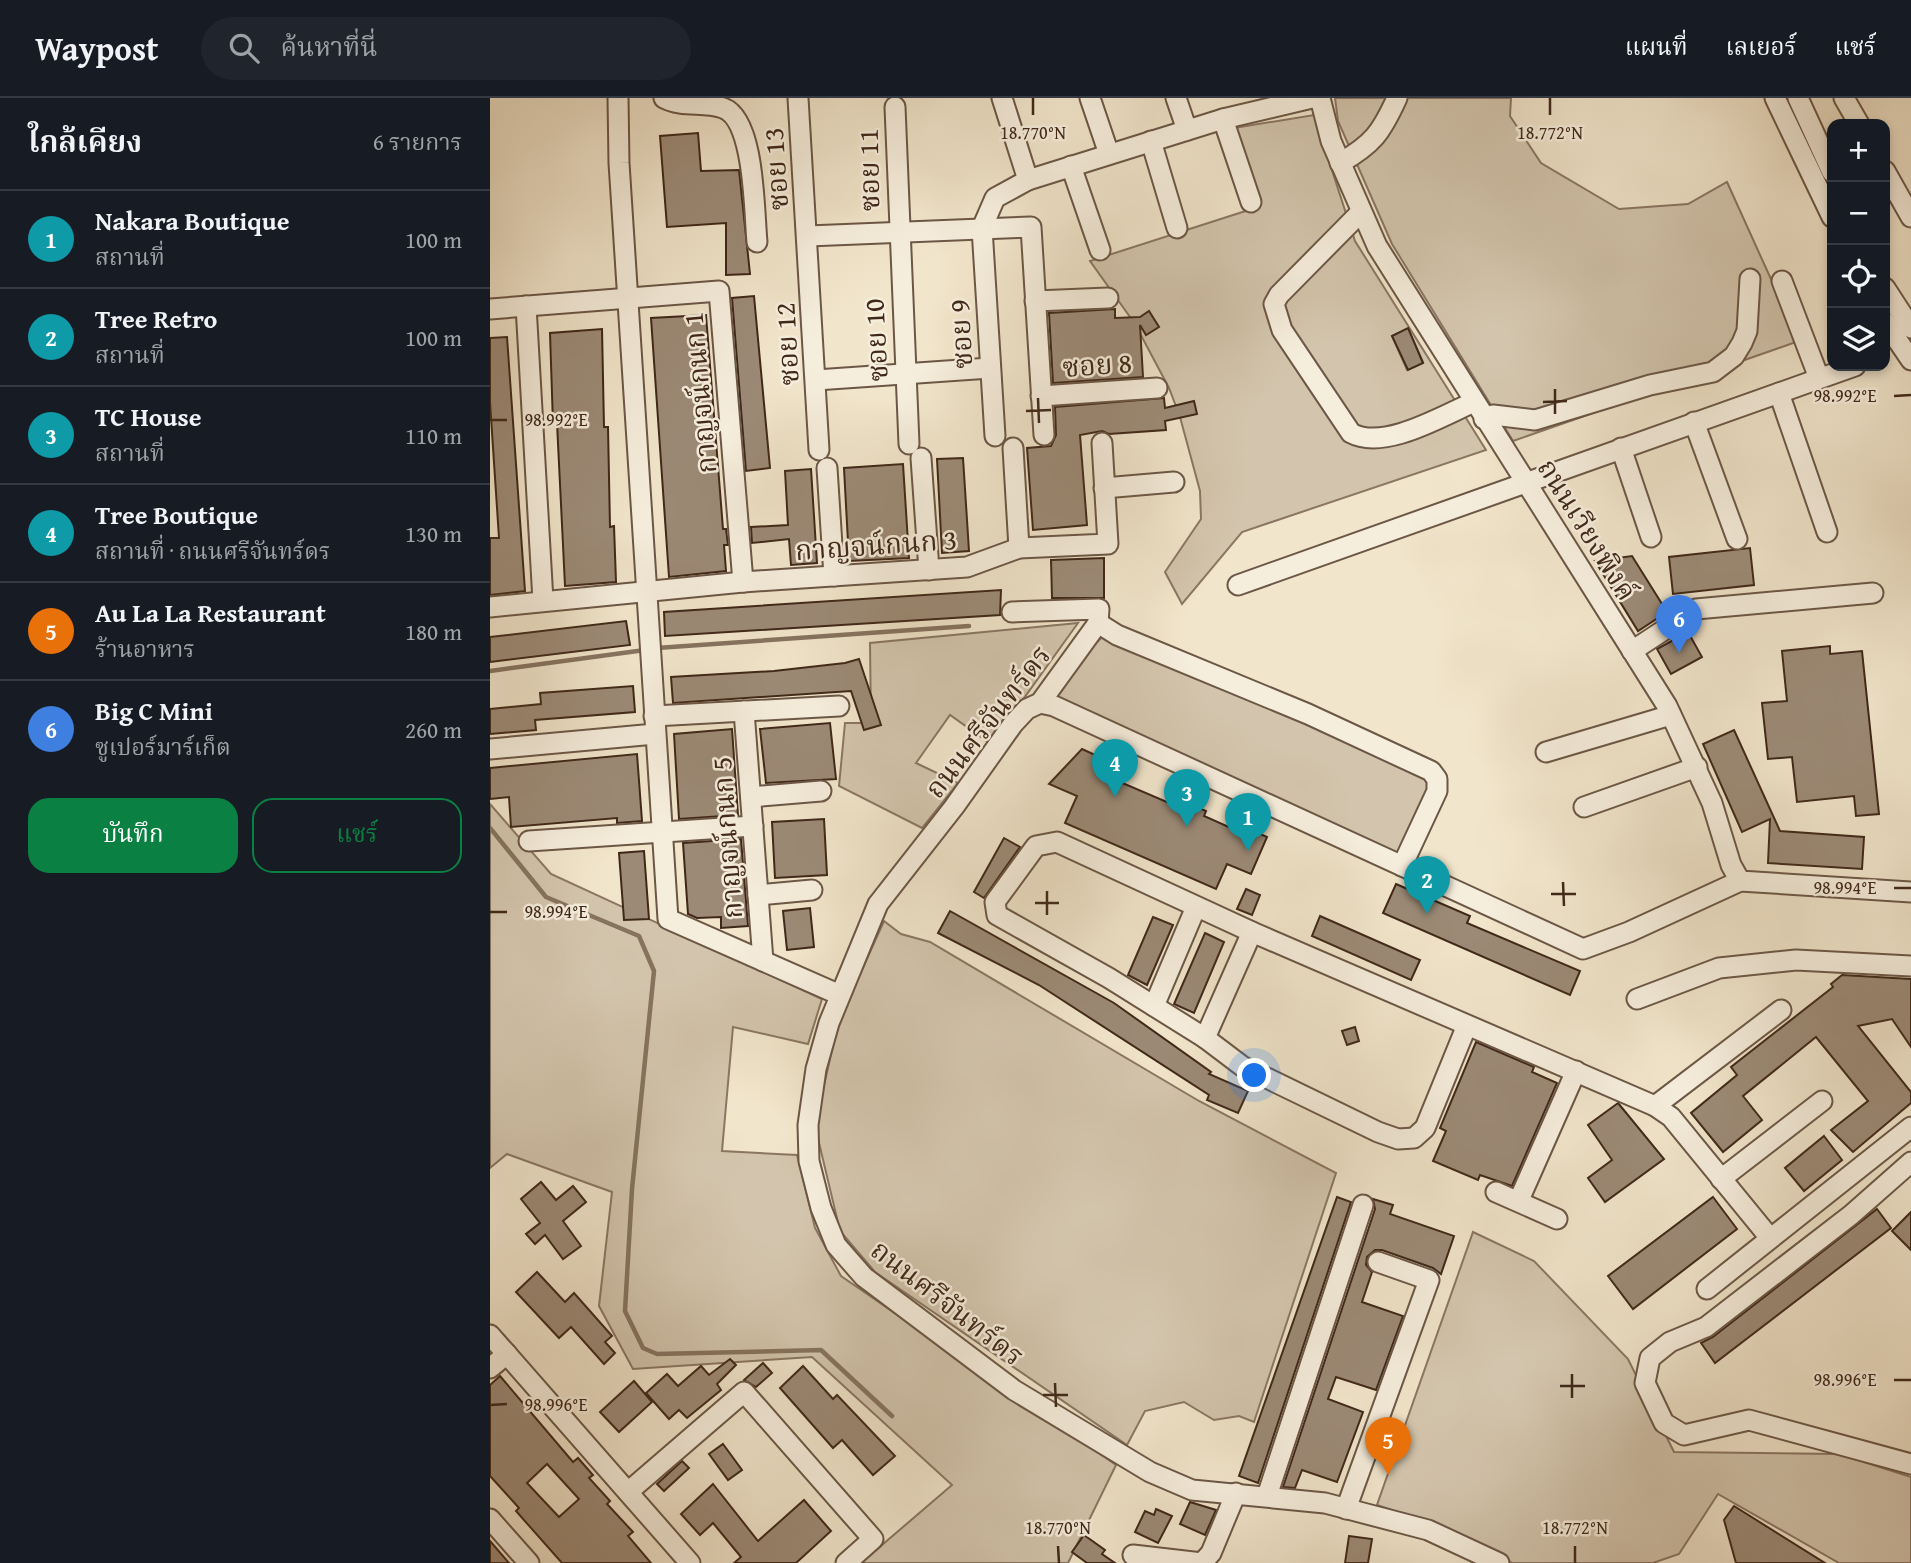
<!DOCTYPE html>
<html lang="th">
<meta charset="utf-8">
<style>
body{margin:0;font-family:"Gentium Book Plus","Noto Serif Thai",serif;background:#20242c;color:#f1f3f6}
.controls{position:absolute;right:21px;top:21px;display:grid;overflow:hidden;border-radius:14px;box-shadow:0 4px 10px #0003}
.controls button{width:63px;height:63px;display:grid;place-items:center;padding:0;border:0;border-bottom:2px solid #363941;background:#171b24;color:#f1f3f6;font:35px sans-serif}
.you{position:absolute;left:765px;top:978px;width:24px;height:24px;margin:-18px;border:5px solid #fff;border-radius:50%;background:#1a73e8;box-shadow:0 0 0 10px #1a73e833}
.badge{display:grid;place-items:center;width:46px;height:46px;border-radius:50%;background:#0b8043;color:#fff;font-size:23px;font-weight:700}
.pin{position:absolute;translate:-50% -58px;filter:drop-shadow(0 2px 4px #0008)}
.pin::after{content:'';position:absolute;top:37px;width:24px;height:21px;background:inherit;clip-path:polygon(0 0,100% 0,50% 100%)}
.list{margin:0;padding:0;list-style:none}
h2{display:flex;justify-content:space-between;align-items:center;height:91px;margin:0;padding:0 28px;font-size:30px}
h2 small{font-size:23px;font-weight:400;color:#9ea1a6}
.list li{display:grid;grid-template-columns:46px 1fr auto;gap:21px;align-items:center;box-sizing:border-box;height:98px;padding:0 28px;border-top:2px solid #363941}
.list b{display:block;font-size:26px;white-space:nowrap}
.list p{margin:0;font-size:23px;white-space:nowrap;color:#9ea1a6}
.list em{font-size:23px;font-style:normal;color:#9ea1a6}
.actions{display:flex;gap:14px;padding:21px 28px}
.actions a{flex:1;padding:16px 0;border:2px solid #0b8043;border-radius:21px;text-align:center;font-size:24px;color:#0b8043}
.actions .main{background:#0b8043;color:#fff}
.icon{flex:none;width:38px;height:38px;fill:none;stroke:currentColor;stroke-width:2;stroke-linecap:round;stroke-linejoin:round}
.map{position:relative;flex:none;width:1421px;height:1465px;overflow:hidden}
header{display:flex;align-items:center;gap:42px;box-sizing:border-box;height:98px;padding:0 35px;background:#171b24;border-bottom:2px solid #363941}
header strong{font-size:33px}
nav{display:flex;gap:38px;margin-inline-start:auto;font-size:24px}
.search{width:490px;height:63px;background:#20242c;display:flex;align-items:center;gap:18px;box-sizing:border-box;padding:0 24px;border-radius:38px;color:#9ea1a6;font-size:26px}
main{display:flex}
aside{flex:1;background:#171b24}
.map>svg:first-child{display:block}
.green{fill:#d3c5ad;stroke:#8a7663;stroke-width:2;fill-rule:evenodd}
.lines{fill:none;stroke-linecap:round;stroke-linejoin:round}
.stream{stroke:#86735f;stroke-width:4.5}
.building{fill:#9c8a76;stroke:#402819;stroke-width:2;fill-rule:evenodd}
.minor-casing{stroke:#6c5746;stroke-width:23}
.minor{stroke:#f6eedd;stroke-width:19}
.ticks{fill:none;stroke:#402819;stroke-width:2.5}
.labels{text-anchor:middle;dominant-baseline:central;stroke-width:5;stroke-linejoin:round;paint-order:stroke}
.street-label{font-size:28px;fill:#402819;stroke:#f6eedd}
.ticks-label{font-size:18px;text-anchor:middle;fill:#402819;stroke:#f6eedd;stroke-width:5;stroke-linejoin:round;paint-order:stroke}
</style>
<header>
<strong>Waypost</strong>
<div class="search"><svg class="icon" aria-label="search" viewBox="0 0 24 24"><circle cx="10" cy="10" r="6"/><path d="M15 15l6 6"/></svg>ค้นหาที่นี่</div>
<nav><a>แผนที่</a><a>เลเยอร์</a><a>แชร์</a></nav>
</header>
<main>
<aside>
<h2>ใกล้เคียง<small>6 รายการ</small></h2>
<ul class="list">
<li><span class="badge" style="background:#0f9aa8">1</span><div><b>Nakara Boutique</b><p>สถานที่</p></div><em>100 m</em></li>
<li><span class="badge" style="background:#0f9aa8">2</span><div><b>Tree Retro</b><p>สถานที่</p></div><em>100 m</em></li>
<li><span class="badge" style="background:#0f9aa8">3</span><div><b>TC House</b><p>สถานที่</p></div><em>110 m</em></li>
<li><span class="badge" style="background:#0f9aa8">4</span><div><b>Tree Boutique</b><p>สถานที่ · ถนนศรีจันทร์ดร</p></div><em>130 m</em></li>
<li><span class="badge" style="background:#e8710a">5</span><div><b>Au La La Restaurant</b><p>ร้านอาหาร</p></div><em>180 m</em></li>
<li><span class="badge" style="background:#3f7fe0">6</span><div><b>Big C Mini</b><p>ซูเปอร์มาร์เก็ต</p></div><em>260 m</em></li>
</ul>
<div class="actions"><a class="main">บันทึก</a><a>แชร์</a></div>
</aside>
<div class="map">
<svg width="1421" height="1465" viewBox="0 0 1421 1465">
<rect width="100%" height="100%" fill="#f1e5cb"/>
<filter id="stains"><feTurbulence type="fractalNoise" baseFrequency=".00286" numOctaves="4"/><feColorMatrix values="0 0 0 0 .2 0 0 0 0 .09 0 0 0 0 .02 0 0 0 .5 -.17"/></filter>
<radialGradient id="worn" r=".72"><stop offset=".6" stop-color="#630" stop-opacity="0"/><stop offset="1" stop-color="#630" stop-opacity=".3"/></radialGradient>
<!-- green -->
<g class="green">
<path d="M845 0H1021L1020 18 1051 65 1129 111 1198 106 1237 84 1309 243 1023 343 902 146 848 23Z"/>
<path d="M824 17 865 143 996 352 752 434 692 506 675 474 711 421 710 393 690 319 679 290 645 226 600 163 768 109 744 30ZM918 231 933 264 917 272 902 238Z"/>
<path d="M588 525 501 646 460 617 426 665 468 685 432 730 349 688 355 625H381L380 545Z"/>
<path d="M613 538 939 678 942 692 910 759 562 601 564 588Z"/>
<path d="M0 706 61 776 332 901 318 946 243 929 232 1053 307 1057 325 1130 351 1178 626 1367 578 1465H371L462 1387 322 1259 143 1271 109 1208 122 1094 17 1056 0 1070Z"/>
<path d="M394 823 411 836 440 844 709 1003 846 1075 764 1324 749 1318 724 1322 694 1304 655 1313 637 1347 385 1174 350 1133 325 1028 348 925Z"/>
<path d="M983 1134 1044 1163 1138 1261 1184 1354 1349 1356 1421 1379V1465H1349L1228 1396 1189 1456 1163 1465H1022L946 1427 887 1407Z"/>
</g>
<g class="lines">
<!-- stream -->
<g class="stream">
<path d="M167 550 479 528"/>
<path d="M0 573 155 552"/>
<path d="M0 730 56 799 149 838 164 873 142 1091 135 1213 153 1250 167 1256 331 1252 402 1318"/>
</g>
</g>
<!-- building -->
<g class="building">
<path d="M208 35 211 73 249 72 260 176 236 177V125L177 129 170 38Z"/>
<path d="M264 198 280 370 256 373 242 200Z"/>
<path d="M625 211V220L650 219 659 213 669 229 656 237 650 227 653 279 563 285 559 215Z"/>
<path d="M216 217 233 431H236L238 447H234L236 473 179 479 161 220Z"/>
<path d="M918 230 933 265 918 272 902 238Z"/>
<path d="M112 231 114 329H118L120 429 124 428 126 484 75 488 67 325 63 326 60 235Z"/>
<path d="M17 239 35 493 0 497V440H9L0 304V240Z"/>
<path d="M674 300 675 310 704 303 707 316 675 323 676 332 619 336 612 333 590 337 597 427 543 432 537 350 561 348 566 337 565 309Z"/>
<path d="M473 360 479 453 452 455 447 361Z"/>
<path d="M413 366 419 460 359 463 354 370Z"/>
<path d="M321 371 327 465 301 467 299 441 262 445 261 429 298 427 295 373Z"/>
<path d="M1260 450 1264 487 1183 496 1179 459Z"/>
<path d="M1142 458 1177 514 1148 533 1105 463Z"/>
<path d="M614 460V500H562L561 462Z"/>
<path d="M511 492 510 517 175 538 174 514Z"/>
<path d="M136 523 140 547 0 564V539Z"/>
<path d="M1198 534 1212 559 1181 576 1167 551Z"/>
<path d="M1340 548V556L1372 553 1389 716 1366 718 1364 698 1307 704 1302 659 1278 661 1272 605 1297 603 1292 553Z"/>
<path d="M369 561 391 627 374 632 361 593 183 605 181 579 284 573 355 565Z"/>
<path d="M143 588 145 614 45 622 46 632 0 636V611L51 606 50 595Z"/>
<path d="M340 625 346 681 276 685 270 631Z"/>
<path d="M242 631 248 717 189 721 184 636Z"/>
<path d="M1244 632 1290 733 1374 739 1372 771 1278 765 1280 721 1252 734 1213 646Z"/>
<path d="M592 651 629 668 623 681 693 711 696 704 716 713 714 718 752 735 755 729 777 739 761 776 737 766 726 791 575 725 587 698 559 686Z"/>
<path d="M147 656 152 723 127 725V720L21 729 19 699 0 701V670Z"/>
<path d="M334 721 337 777 285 780 282 724Z"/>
<path d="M514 740 530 749 494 800 484 794Z"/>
<path d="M251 741 258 828 231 830V819L207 820 198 816 193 745Z"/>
<path d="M154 753 159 821 134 822 129 755Z"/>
<path d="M906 786 980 818 977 825 1090 873 1080 897 893 815Z"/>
<path d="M756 791 770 797 762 817 747 811Z"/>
<path d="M320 810 324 849 297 852 293 813Z"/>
<path d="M460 813 624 905 721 974 719 976 758 993 748 1015 717 1002 719 997 549 887 448 835Z"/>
<path d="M830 818 930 862 921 882 822 838Z"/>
<path d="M663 819 683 827 657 887 638 877Z"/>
<path d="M715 835 734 844 704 915 684 906Z"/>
<path d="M1352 877 1421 881V949L1402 921 1368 928 1421 994V1005L1363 1054 1341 1032 1378 1003 1326 939 1253 998 1272 1022 1233 1054 1201 1015 1247 977 1241 969 1343 889 1341 886Z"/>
<path d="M865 929 869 943 857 947 852 933Z"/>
<path d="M986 944 1044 969 1042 974 1067 985 1022 1088 990 1077 988 1082 943 1063 956 1033 950 1030Z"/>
<path d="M1128 1005 1174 1061 1115 1104 1098 1080 1122 1062 1098 1027Z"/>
<path d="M1334 1038 1352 1062 1314 1093 1295 1070Z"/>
<path d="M51 1084 66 1102 83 1088 96 1104 73 1123 91 1148 73 1161 55 1137 45 1146 36 1136 50 1125 31 1101Z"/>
<path d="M847 1099 861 1104 768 1385 749 1378Z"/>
<path d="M1223 1099 1247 1131 1143 1211 1118 1178Z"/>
<path d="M883 1101 903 1107 900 1116 964 1138 951 1176 943 1170 892 1152H885L877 1159 876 1167 882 1174 872 1204 913 1218 886 1292 846 1279 838 1301 873 1314 847 1384 812 1372 805 1390 793 1389 885 1111Z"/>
<path d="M1387 1111 1401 1130 1225 1265 1211 1245 1223 1239Z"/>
<path d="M1421 1114V1152L1402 1133Z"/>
<path d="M47 1174 75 1204 84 1195 122 1238 115 1244 125 1255 114 1266 81 1229 69 1240 26 1194Z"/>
<path d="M240 1261 246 1267 227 1286 231 1292 197 1320 189 1312 179 1321 156 1295 177 1276 188 1288 211 1268 219 1277Z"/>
<path d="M273 1265 282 1275 266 1289 254 1282Z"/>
<path d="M313 1268 343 1301 347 1297 405 1358 383 1377 352 1342 343 1350 290 1290Z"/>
<path d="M10 1278 83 1364 88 1360 103 1377 99 1380 120 1403 117 1406 143 1434 138 1438 161 1465H72L26 1413 29 1410 0 1378V1287ZM57 1366 89 1401 69 1419 37 1385Z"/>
<path d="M144 1283 162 1304 129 1334 110 1314Z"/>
<path d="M233 1346 252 1372 238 1382 219 1356Z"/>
<path d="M192 1363 199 1370 174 1393 167 1386Z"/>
<path d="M223 1386 268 1443 314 1402 341 1433 306 1465H244L251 1459 223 1425 210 1437 191 1416Z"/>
<path d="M700 1404 726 1412 715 1437 690 1426Z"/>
<path d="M1244 1408 1335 1465H1246L1234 1422Z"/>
<path d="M666 1411 682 1418 668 1445 645 1434 655 1413 664 1417Z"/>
<path d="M594 1437 615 1452 612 1456 625 1465H597L582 1454Z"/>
<path d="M859 1438 882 1441 878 1465H855Z"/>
<path d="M0 1443 19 1465H0Z"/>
</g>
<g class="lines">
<!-- minor casing -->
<g class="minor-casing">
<g id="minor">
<path d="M128 0 129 65 178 821 350 897"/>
<path d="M174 0C193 10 214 3 233 10 265 21 264 114 267 144"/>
<path d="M308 0 329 352"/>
<path d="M512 0 538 82"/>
<path d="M600 0 619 56"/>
<path d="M686 0 697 32"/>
<path d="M830 0 841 43 887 148 1177 608 1222 705 1241 767 1250 783 1421 794"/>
<path d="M1285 0 1342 119"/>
<path d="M1308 0 1342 74"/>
<path d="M1354 0 1369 26"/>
<path d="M405 9 419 346"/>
<path d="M733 21 761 104"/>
<path d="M661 43 687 130"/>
<path d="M850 65C883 46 891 35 907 0"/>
<path d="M581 68 610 152"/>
<path d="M1395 73 1421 119"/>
<path d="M871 114 789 197 784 206 792 232 861 335C894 353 952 318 984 304"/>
<path d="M318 138 541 129 554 337"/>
<path d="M1292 183 1329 280"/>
<path d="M1395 190 1421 230"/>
<path d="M545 203 618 200"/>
<path d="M36 208 53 503"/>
<path d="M0 211 229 193 253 484"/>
<path d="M1395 224 1421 262"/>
<path d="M326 282 500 270"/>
<path d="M1289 295 1337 434"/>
<path d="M551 298 667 290"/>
<path d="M994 321 1003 317 1045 322 1160 287 1223 274 1244 258 1252 245 1257 233 1260 181"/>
<path d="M1204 324 1247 441"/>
<path d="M505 338 492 130 505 100 538 82 733 21 822 0"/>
<path d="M523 350 529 450"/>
<path d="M1131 350 1161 439"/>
<path d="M431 360 439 472"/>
<path d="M337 370 344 478"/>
<path d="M614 390 684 384"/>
<path d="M748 487 1365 268"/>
<path d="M0 509 253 484 477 469 529 450 618 446 612 345"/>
<path d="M522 514 609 511 608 525"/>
<path d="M608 525 550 605 537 611 523 626 464 709 388 806 339 925 326 971 318 1027 319 1063 331 1110 346 1147 374 1179 524 1292 660 1374 702 1392 835 1405 938 1432 1009 1465"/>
<path d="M608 525 627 537 818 616 941 673 947 681V693L912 768"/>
<path d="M1142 553 1206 511 1383 495"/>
<path d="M550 605 564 608 1093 851 1139 834 1250 783"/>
<path d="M254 613 273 863"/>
<path d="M164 618 349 608"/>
<path d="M0 651 165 636"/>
<path d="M1056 654 1181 617"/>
<path d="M261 699 331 693"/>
<path d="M1094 709 1207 669"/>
<path d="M39 743 263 728"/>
<path d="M268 797 322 792"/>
<path d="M1147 901 1229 870 1306 862 1421 868"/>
<path d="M664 908 706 809"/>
<path d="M977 927 935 1030 924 1040 908 1041 888 1034 752 968 715 940 619 880 507 817 505 804 546 748 567 744 762 834 1165 1008 1181 1019 1280 1140"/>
<path d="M715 940 762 834"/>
<path d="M1165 1008 1291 912"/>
<path d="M1421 1064 1361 1117 1216 1229 1180 1244 1160 1260 1155 1285 1174 1325 1194 1337 1259 1322 1421 1366"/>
<path d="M1231 1081 1332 1003"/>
<path d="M1006 1094 1067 1121"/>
<path d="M1029 1102 1086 973"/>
<path d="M1217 1191 1421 1029"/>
<path d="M0 1237 200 1465"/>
<path d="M0 1270 17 1256"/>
<path d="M138 1394 254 1294 383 1441 356 1465"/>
<path d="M777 1398 873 1107"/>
<path d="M856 1411 939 1182 888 1164"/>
<path d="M0 1421 39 1465"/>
<path d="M643 1457 712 1465 721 1455 746 1395"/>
</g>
</g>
<!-- minor -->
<use href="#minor" class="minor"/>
</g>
<!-- ticks -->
<path class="ticks" d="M543 0V17M1060 0V17M1065 291V316M1404 298 1421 297M548 300 549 325M1053 304 1077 303M536 313 561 312M0 322H17M1073 784 1074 808M1404 790H1421M557 793V817M1061 796H1086M545 805H569M0 814H17M1082 1276V1300M1404 1282H1421M565 1285 566 1309M1070 1288H1095M553 1297H578M0 1307 17 1306M568 1448 569 1465M1085 1448V1465"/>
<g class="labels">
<!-- street labels -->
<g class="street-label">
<text transform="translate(285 71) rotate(-94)">ซอย 13</text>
<text transform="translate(378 72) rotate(-91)">ซอย 11</text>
<text transform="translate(470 236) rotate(-93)">ซอย 9</text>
<text transform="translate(385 242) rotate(-93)">ซอย 10</text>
<text transform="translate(296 246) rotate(-93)">ซอย 12</text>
<text transform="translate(607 266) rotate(-4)">ซอย 8</text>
<text transform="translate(209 295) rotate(-95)">กาญจน์กนก 1</text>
<text transform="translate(1098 431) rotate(58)">ถนนเวียงพิงค์</text>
<text transform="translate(386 446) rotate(-4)">กาญจน์กนก 3</text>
<text transform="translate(497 623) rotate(-52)">ถนนศรีจันทร์ดร</text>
<text transform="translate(236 740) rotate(-94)">กาญจน์กนก 5</text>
<text transform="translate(458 1204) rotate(38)">ถนนศรีจันทร์ดร</text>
</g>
</g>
<g class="ticks-label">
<text x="543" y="41">18.770°N</text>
<text x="1060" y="41">18.772°N</text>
<text x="1355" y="304">98.992°E</text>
<text x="66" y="328">98.992°E</text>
<text x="1355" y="796">98.994°E</text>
<text x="66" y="820">98.994°E</text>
<text x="1355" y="1288">98.996°E</text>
<text x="66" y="1313">98.996°E</text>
<text x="568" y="1436">18.770°N</text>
<text x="1085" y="1436">18.772°N</text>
</g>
<rect width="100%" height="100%" filter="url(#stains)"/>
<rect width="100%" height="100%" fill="url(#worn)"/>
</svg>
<div class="controls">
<button>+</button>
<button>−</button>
<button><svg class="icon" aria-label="locate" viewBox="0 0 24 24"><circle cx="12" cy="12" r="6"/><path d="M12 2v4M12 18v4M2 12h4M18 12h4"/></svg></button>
<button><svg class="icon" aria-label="layers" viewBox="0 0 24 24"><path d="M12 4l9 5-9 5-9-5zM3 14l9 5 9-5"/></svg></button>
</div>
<div class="you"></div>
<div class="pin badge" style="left:758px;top:753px;background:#0f9aa8">1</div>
<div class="pin badge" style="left:937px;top:816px;background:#0f9aa8">2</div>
<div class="pin badge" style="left:697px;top:729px;background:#0f9aa8">3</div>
<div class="pin badge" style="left:625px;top:699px;background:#0f9aa8">4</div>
<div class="pin badge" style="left:898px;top:1377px;background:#e8710a">5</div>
<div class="pin badge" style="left:1189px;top:555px;background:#3f7fe0">6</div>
</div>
</main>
